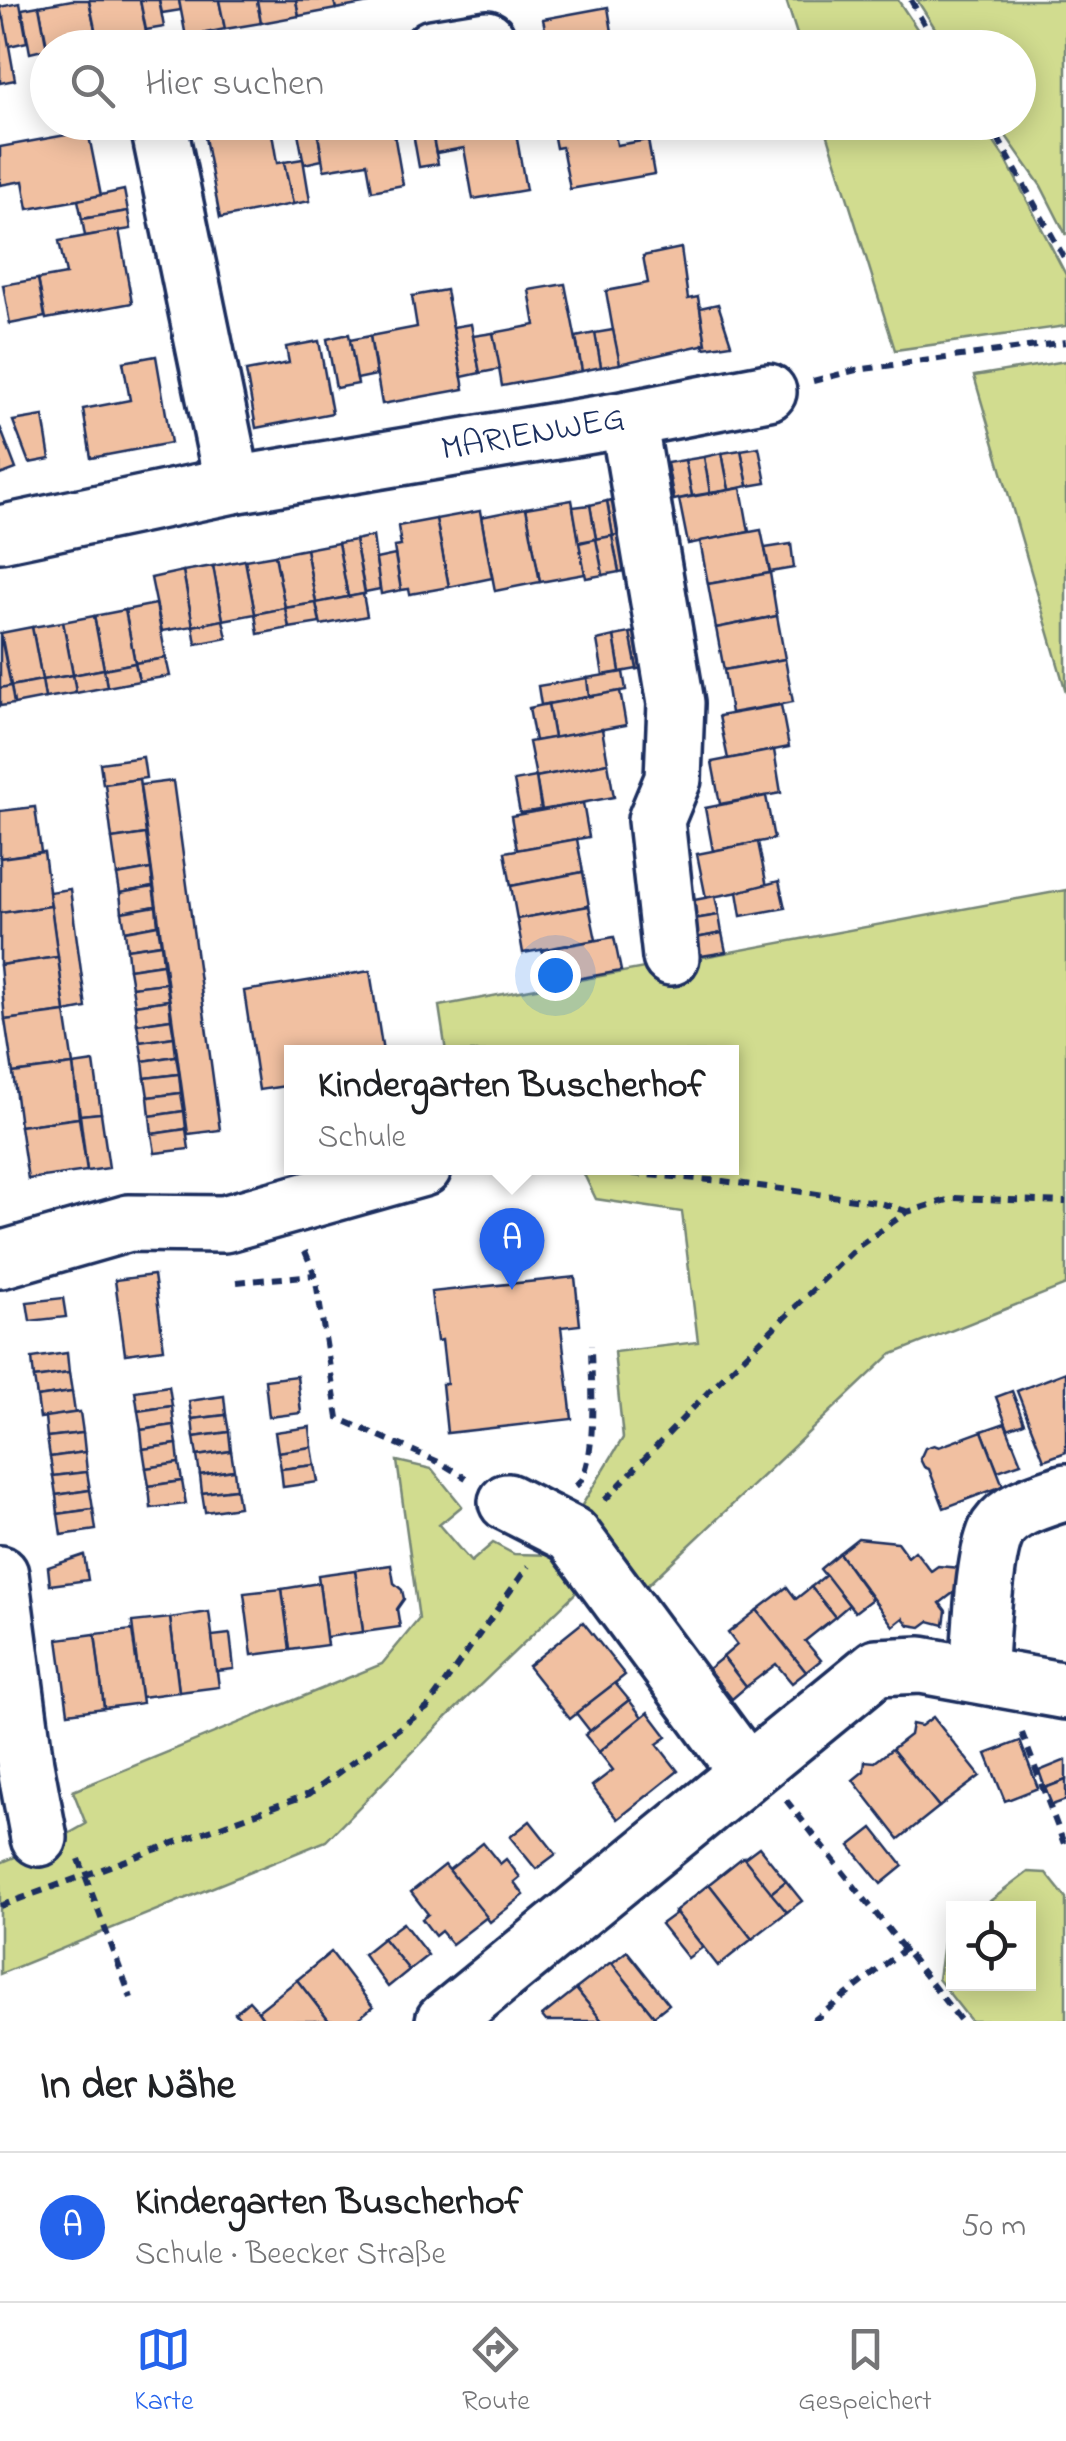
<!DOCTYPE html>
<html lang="de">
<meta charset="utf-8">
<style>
body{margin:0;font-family:"Indie Flower",sans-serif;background:#f2f2f2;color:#202124}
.controls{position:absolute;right:30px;bottom:30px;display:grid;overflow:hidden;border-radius:0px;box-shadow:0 5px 25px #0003}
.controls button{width:90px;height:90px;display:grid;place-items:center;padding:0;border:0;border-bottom:2px solid #e0e0e0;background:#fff;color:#202124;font:50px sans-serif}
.you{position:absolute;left:555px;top:975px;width:35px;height:35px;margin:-25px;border:8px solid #fff;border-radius:50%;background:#1a73e8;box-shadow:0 0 0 15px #1a73e833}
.badge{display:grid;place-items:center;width:65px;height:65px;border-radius:50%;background:#2563eb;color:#fff;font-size:32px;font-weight:700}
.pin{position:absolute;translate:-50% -82px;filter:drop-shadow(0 2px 5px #0008)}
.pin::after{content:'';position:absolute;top:52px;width:35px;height:30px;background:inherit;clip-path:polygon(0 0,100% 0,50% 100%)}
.popup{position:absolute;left:284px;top:1045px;width:455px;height:130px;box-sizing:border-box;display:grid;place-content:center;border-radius:0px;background:#fff;filter:drop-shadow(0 2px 8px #0005);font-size:32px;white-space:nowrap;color:#757577}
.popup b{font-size:38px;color:#202124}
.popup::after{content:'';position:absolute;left:50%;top:100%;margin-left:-20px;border:20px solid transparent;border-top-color:#fff}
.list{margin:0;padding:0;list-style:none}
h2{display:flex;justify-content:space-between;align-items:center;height:130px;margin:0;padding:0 40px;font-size:42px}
h2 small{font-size:32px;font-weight:400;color:#757577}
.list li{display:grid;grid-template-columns:65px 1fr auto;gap:30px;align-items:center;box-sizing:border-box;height:150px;padding:0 40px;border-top:2px solid #e0e0e0}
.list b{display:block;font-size:38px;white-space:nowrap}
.list p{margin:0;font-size:32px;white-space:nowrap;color:#757577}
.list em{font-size:32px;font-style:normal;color:#757577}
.icon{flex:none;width:55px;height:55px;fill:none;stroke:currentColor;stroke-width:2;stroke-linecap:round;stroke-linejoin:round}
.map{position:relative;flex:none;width:1066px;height:2021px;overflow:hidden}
.search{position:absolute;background:#fff;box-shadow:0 5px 25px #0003;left:30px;right:30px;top:30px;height:110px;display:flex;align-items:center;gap:25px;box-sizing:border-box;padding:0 35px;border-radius:55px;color:#757577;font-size:38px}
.sheet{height:280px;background:#fff}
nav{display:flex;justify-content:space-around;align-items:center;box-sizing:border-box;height:140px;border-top:2px solid #e0e0e0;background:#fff;font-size:28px;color:#757577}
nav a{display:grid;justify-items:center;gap:5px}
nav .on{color:#2563eb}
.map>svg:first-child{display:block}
.green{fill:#d1dc8f;stroke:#768676;stroke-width:2.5}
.building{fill:#f1c0a1;stroke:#1b2f5e;stroke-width:2.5}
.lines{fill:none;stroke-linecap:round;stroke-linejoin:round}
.minor-casing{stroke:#1b2f5e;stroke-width:62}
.path{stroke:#1b2f5e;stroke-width:6;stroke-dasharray:10 8;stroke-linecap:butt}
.minor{stroke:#fff;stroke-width:55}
.labels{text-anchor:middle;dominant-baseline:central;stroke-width:8;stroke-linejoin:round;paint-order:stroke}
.street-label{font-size:35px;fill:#1b2f5e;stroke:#fff}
</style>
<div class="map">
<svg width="1066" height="2021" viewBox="0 0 1066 2021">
<rect width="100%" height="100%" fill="#fff"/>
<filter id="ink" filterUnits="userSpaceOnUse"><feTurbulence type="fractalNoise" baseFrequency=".01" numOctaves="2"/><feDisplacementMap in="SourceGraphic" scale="20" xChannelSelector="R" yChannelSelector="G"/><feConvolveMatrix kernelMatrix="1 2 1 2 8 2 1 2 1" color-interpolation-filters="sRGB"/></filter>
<g filter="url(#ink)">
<!-- green -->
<g class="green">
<path d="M786 0H898L929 47H801Z"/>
<path d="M917 0H1066V235L1041 186 997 123 1018 122V48L947 47Z"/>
<path d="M824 123H981L1006 160 1066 275V326L895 350Z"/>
<path d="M1066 361V692L974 376Z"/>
<path d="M1066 890V1285L890 1355 635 1597 576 1515 623 1438 614 1352 698 1342 682 1212 596 1199 581 1168H732V1052H446L439 1006Z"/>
<path d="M397 1461 432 1469 462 1506 439 1525 471 1562 493 1543 514 1554 557 1555 590 1579 445 1719 326 1841 0 1974V1863L59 1839 86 1824 73 1791 382 1664 419 1619Z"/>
<path d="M1028 1872 1046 1873 1066 1898V2021H971L938 1979 944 1936 953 1929 954 1984H1028V1908H981Z"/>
</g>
<!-- building -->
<g class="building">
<path d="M72 0H89L99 48 48 50 39 6Z"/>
<path d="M89 0H140L149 48H99Z"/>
<path d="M140 0H159L164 27 146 30Z"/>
<path d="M159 0H179L181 10 162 13Z"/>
<path d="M179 0H219L225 29 186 37Z"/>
<path d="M219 0H257L261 23 225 29Z"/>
<path d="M257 0H296L299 16 261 23Z"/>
<path d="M296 0H334L336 9 299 16Z"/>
<path d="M334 0H373L374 2 336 9Z"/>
<path d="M20 3 27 42 9 46 0 7Z"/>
<path d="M39 6 47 49 30 53 22 9Z"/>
<path d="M608 7 612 32 548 44 543 19Z"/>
<path d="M4 18 15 80 0 83V19Z"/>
<path d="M257 122H270L277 163 284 162 293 204 220 218 204 132Z"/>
<path d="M296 122H316L322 160 304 164Z"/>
<path d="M316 122H392L403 185 372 191 367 163 324 170Z"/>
<path d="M411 122H430L438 164 419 167Z"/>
<path d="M430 122H514L526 190 473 199 464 148 436 153Z"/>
<path d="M551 122H613L617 145 648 140 654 174 570 189 562 147 556 148Z"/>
<path d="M88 131 101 196 28 209 23 181 0 185V147Z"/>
<path d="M303 159 310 201 293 204 284 162Z"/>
<path d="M124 190 128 211 82 219 78 200Z"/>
<path d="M128 211 131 229 85 236 82 219Z"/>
<path d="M119 230 132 303 46 319 38 279 66 274 59 241Z"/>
<path d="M681 248 688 299 698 297 706 344 619 364 606 291 648 283 643 256Z"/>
<path d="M38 279 45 317 10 324 3 285Z"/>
<path d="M565 284 582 371 502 386 493 333 535 325 529 290Z"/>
<path d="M446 290 464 389 382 404 370 336 417 327 412 296Z"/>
<path d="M718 304 731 344 704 348 703 344H706L700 308Z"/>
<path d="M471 324 480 373 462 377 453 327Z"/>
<path d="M613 330 620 364 601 367 595 333Z"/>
<path d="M493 333 500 369 480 373 473 336Z"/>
<path d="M595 333 601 367 582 371 576 337Z"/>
<path d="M349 334 358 384 336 388 327 339Z"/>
<path d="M370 336 376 375 357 379 350 340Z"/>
<path d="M319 341 332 413 256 428 246 371 289 363 286 347Z"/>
<path d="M156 356 171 443 91 458 83 409 130 400 123 362Z"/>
<path d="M43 416 50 459 29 463 13 421Z"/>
<path d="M0 427 16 469 0 475Z"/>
<path d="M759 447 766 483 748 486 741 450Z"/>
<path d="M741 450 748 486 729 490 722 453Z"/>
<path d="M722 453 729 490 710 493 704 457Z"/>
<path d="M704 457 710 493 692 496 685 460Z"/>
<path d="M685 460 692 496 674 500 667 463Z"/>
<path d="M741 488 749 532 688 544 679 499Z"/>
<path d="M623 498 629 532 613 536 607 501Z"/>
<path d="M572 500 585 574 540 582 526 508Z"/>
<path d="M607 501 613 536 596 539 590 505Z"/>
<path d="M590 505 596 539 579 542 573 507Z"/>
<path d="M526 508 540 582 495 591 481 517Z"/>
<path d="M480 511 492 578 449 587 436 519Z"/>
<path d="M436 519 449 587 410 594 409 589 401 590 394 547 401 546 398 526Z"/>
<path d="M761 530 770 573 708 584 700 541Z"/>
<path d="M629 533 635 569 619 572 612 536Z"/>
<path d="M373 536 380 589 365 592 355 540Z"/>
<path d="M612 536 619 572 603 575 596 539Z"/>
<path d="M596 539 603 575 586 578 579 543Z"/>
<path d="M355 540 365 594 348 597 338 543Z"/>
<path d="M338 543 348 597 316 603 306 549Z"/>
<path d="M791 544 794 568 770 572 765 548Z"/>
<path d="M306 549 316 603 285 608 275 555Z"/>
<path d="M275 555 285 608 255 614 245 560Z"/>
<path d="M395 555 401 590 381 594 376 559Z"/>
<path d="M245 560 255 614 223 620 213 566Z"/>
<path d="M213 566 223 620 193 626 183 571Z"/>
<path d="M183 571 193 626 162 631 151 578Z"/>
<path d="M770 573 777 616 716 628 708 584Z"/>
<path d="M363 594 367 616 321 625 316 603Z"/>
<path d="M316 603 320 623 289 628 285 608Z"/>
<path d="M156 604 166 658 135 663 125 610Z"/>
<path d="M285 608 289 628 258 634 255 614Z"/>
<path d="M125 610 135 663 104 669 94 616Z"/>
<path d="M94 616 104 669 73 675 63 622Z"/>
<path d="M777 616 785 659 724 670 716 628Z"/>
<path d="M223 620 227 638 196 644 193 626Z"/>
<path d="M63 622 73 675 42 680 32 627Z"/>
<path d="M32 627 42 680 11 686 1 633Z"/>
<path d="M647 630 654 666 637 669 630 633Z"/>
<path d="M0 633 11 686 0 688Z"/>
<path d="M630 633 637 669 620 672 614 636Z"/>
<path d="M614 636 620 672 603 675 597 640Z"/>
<path d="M166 658 170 676 139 681 135 663Z"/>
<path d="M785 659 793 702 731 713 724 670Z"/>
<path d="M135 663 139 681 107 687 104 669Z"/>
<path d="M104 669 107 687 76 693 73 675Z"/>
<path d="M623 672 626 690 589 697 587 678Z"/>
<path d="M73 675 76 693 45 698 42 680Z"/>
<path d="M587 678 589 697 541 705 538 686Z"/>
<path d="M42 680 45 698 14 704 11 686Z"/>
<path d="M11 686 14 704 0 706V688Z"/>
<path d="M620 691 626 725 554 738 548 704Z"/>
<path d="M548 704 554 738 535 741 529 708Z"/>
<path d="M781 705 789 747 728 759 719 716Z"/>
<path d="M602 729 608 763 536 777 529 742Z"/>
<path d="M774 750 781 793 720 804 712 762Z"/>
<path d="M143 757 146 778 103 784 100 763Z"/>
<path d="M608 763 614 797 542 810 536 777Z"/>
<path d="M536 777 541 810 520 813 514 781Z"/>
<path d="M139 779 146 834 112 839 105 784Z"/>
<path d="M173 781 220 1130 188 1134 140 785Z"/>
<path d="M766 796 774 839 713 851 705 808Z"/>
<path d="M583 803 589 837 517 850 511 816Z"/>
<path d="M35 807 41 852 0 858V811Z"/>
<path d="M146 834 151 869 117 875 112 839Z"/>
<path d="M577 839 583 872 511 886 505 852Z"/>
<path d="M758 842 767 887 706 898 697 854Z"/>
<path d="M44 852 51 906 0 913V858Z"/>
<path d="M151 869 153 887 120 893 117 875Z"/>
<path d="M583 872 589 906 517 919 511 886Z"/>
<path d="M779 881 785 908 741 916 737 892Z"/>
<path d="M153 887 156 906 122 912 120 893Z"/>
<path d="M70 889 86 1008 65 1012 49 892Z"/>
<path d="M715 896 719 915 682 921 679 903Z"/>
<path d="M51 906 58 957 0 965V913Z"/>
<path d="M156 906 158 925 125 931 122 912Z"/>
<path d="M589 906 596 940 523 953 517 919Z"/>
<path d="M719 915 722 933 686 940 682 921Z"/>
<path d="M158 925 161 944 127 949 125 931Z"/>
<path d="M722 933 726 952 689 958 686 940Z"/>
<path d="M614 937 621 971 548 984 542 950Z"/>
<path d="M161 944 163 964 129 969 127 949Z"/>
<path d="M58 957 65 1012 5 1020 0 965Z"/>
<path d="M163 964 166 983 132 987 129 969Z"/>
<path d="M370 971 383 1052H292V1085L259 1090 244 991Z"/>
<path d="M166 983 169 1000 135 1005 132 987Z"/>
<path d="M169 1000 171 1019 137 1024 135 1005Z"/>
<path d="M65 1012 73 1065 13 1073 5 1020Z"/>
<path d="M171 1019 174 1037 140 1042 137 1024Z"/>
<path d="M174 1037 176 1056 143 1061 140 1042Z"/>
<path d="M176 1056 179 1074 145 1078 143 1061Z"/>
<path d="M94 1062 101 1113 80 1115 73 1065Z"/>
<path d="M73 1065 79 1118 20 1126 13 1073Z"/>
<path d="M179 1074 181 1093 148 1097 145 1078Z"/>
<path d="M181 1093 184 1111 150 1116 148 1097Z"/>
<path d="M184 1111 186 1129 152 1134 150 1116Z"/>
<path d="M101 1113 109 1168 87 1171 80 1115Z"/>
<path d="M79 1118 87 1171 28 1179 20 1126Z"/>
<path d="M186 1129 189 1149 155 1153 152 1134Z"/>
<path d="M154 1275 164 1349 125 1354 115 1280Z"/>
<path d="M575 1277 580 1325 561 1327 572 1419 447 1433 442 1384H447L442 1340 437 1341 431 1292Z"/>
<path d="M63 1298 66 1317 30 1321 27 1302Z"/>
<path d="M67 1353 69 1373 34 1378 32 1358Z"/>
<path d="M1066 1372V1452L1044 1460 1017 1391Z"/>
<path d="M69 1373 72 1392 37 1397 34 1378Z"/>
<path d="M297 1376 301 1413 269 1417 265 1380Z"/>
<path d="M169 1386 172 1406 138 1411 135 1391Z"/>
<path d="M1012 1391 1024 1423 1008 1429 996 1397Z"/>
<path d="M72 1392 75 1413 40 1418 37 1397Z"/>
<path d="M224 1396 226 1415 192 1419 189 1401Z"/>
<path d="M172 1406 174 1425 141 1430 138 1411Z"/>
<path d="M80 1412 83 1433 47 1437 45 1417Z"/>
<path d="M226 1415 229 1432 194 1437 192 1419Z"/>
<path d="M1005 1423 1021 1463 998 1471 982 1431Z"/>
<path d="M174 1425 177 1444 143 1449 141 1430Z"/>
<path d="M310 1427 312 1447 278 1452 275 1432Z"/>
<path d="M982 1431 1003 1486 944 1508 929 1469 924 1467 920 1459 925 1448 934 1445 939 1447Z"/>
<path d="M229 1432 231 1451 197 1456 194 1437Z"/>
<path d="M83 1433 85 1452 50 1457 47 1437Z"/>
<path d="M177 1444 179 1463 146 1468 143 1449Z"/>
<path d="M312 1447 315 1465 281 1469 278 1452Z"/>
<path d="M231 1451 234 1470 200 1475 197 1456Z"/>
<path d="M85 1452 87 1472 53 1476 50 1457Z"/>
<path d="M179 1463 182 1481 149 1486 146 1468Z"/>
<path d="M315 1465 318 1482 283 1487 281 1469Z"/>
<path d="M234 1470 236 1489 202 1493 200 1475Z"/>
<path d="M87 1472 90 1490 56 1495 53 1476Z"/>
<path d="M182 1481 186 1504 151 1508 149 1486Z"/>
<path d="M236 1489 239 1507 205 1512 202 1493Z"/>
<path d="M90 1490 93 1509 58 1514 56 1495Z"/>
<path d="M93 1509 96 1530 61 1535 58 1514Z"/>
<path d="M858 1538 897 1542 908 1557 915 1551 931 1571 938 1566 959 1568 957 1590 940 1603 946 1611 944 1625 929 1621 921 1627 909 1625 903 1618 893 1626 839 1553Z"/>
<path d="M839 1553 872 1599 855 1612 820 1569Z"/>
<path d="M84 1555 88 1580 50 1585 48 1567Z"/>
<path d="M391 1565 394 1583 402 1590 404 1599 397 1609 400 1627 363 1632 355 1570Z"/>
<path d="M355 1570 363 1632 326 1637 318 1575Z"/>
<path d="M826 1575 849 1605 835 1617 811 1587Z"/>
<path d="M319 1583 327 1645 290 1650 282 1589Z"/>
<path d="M787 1587 796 1599 811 1587 835 1617 805 1641 821 1660 806 1672 757 1610Z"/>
<path d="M282 1589 290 1650 252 1655 244 1593Z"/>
<path d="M757 1610 806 1672 792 1683 776 1664 746 1687 723 1657 737 1645 728 1633Z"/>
<path d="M209 1612 219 1687 179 1692 170 1618Z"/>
<path d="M170 1618 179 1692 141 1697 132 1622Z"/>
<path d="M583 1622 625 1675 570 1719 528 1666Z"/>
<path d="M132 1630 142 1703 104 1708 95 1634Z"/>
<path d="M95 1634 104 1708 68 1713 58 1639Z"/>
<path d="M230 1634 234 1669 216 1671 212 1636Z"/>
<path d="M723 1657 746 1687 732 1699 708 1669Z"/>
<path d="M615 1683 629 1700 590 1731 576 1713Z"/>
<path d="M629 1700 642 1717 599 1752 585 1735Z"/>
<path d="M648 1712 667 1737 657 1744 678 1771 618 1819 592 1786 613 1770 599 1752Z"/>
<path d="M933 1717 980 1776 939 1807 892 1749 910 1735 912 1724 921 1726Z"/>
<path d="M1020 1741 1038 1788 1005 1801 986 1754Z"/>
<path d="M892 1749 939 1807 899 1839 853 1780 864 1771 865 1761 875 1762Z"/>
<path d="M1066 1760V1780L1045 1788 1039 1771Z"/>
<path d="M1066 1780V1800L1052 1805 1045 1788Z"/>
<path d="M530 1821 556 1854 536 1869 510 1837Z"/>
<path d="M873 1828 903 1866 881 1884 850 1846Z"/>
<path d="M483 1843 500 1864 506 1859 520 1877 514 1882 524 1895 490 1922 449 1870Z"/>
<path d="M759 1847 786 1881 771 1893 743 1859Z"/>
<path d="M743 1857 787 1912 752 1939 709 1884Z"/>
<path d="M445 1865 487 1917 452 1944 441 1931 435 1936 422 1919 428 1914 411 1892Z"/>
<path d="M786 1881 802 1901 787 1912 771 1893Z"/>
<path d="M709 1884 752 1939 718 1966 675 1911Z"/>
<path d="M676 1913 703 1947 688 1958 661 1924Z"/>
<path d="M403 1923 428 1955 409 1970 383 1938Z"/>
<path d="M383 1938 409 1970 388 1987 363 1954Z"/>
<path d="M627 1951 669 2004 654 2016 612 1963Z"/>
<path d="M331 1952 373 2007 355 2021H329L297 1980Z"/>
<path d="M611 1962 654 2016 649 2021H602L576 1989Z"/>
<path d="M297 1980 329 2021H265L258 2011Z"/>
<path d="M576 1989 602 2021H546L542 2016Z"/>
<path d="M249 2001 258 2011 265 2021H242L235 2013Z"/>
</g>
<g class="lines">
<!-- minor casing -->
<g class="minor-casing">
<g id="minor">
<path d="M432 48 487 39"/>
<path d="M158 122 233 485"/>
<path d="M628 419 676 703 673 779 656 820 671 957"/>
<path d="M0 534 233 485 628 419 768 392"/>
<path d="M0 1260 129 1223 224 1224 423 1168"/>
<path d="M507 1502 572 1535 747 1772"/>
<path d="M0 1574 25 1764 39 1838"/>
<path d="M978 1674C981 1642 983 1553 998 1528 1012 1507 1044 1500 1066 1492"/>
<path d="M444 2021 877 1667 921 1665 1066 1691"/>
</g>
</g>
<!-- path -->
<g class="path">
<path d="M911 0 937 48"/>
<path d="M989 122 1066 261"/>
<path d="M813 381 856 370 1066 342"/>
<path d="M560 1168 723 1181 876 1202 906 1211"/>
<path d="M305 1251 315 1275 338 1418 441 1463 466 1478"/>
<path d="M237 1282 315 1275"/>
<path d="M576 1486C599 1467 591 1376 591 1345"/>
<path d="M605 1500 713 1387 856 1248 907 1212 954 1198 1066 1202"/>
<path d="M1022 1733 1066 1849"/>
<path d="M786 1800 961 2021"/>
<path d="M79 1859 131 1998"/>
<path d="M0 1906 309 1794 427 1708 528 1566"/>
<path d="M813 2021 906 1948"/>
</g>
<!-- minor -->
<use href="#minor" class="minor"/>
</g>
</g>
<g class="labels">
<!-- street labels -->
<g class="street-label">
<text transform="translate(533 435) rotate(-10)">MARIENWEG</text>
</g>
</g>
</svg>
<div class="controls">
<button><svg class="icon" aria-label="locate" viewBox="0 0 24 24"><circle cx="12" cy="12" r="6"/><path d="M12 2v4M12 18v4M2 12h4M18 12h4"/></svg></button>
</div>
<div class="you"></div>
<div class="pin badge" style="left:512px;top:1290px">A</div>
<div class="popup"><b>Kindergarten Buscherhof</b>Schule</div>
<div class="search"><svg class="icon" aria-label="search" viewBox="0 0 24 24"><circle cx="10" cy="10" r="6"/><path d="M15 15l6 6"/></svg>Hier suchen</div>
</div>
<section class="sheet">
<h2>In der Nähe<small></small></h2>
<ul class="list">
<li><span class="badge">A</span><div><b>Kindergarten Buscherhof</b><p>Schule · Beecker Straße</p></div><em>50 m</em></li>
</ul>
</section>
<nav>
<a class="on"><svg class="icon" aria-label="map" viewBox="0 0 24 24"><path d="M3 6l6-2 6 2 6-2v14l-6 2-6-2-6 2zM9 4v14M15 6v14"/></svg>Karte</a>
<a><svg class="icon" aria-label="directions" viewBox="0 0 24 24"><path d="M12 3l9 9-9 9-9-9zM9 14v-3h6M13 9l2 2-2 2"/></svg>Route</a>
<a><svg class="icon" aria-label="saved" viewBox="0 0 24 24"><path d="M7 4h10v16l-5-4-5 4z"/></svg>Gespeichert</a>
</nav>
